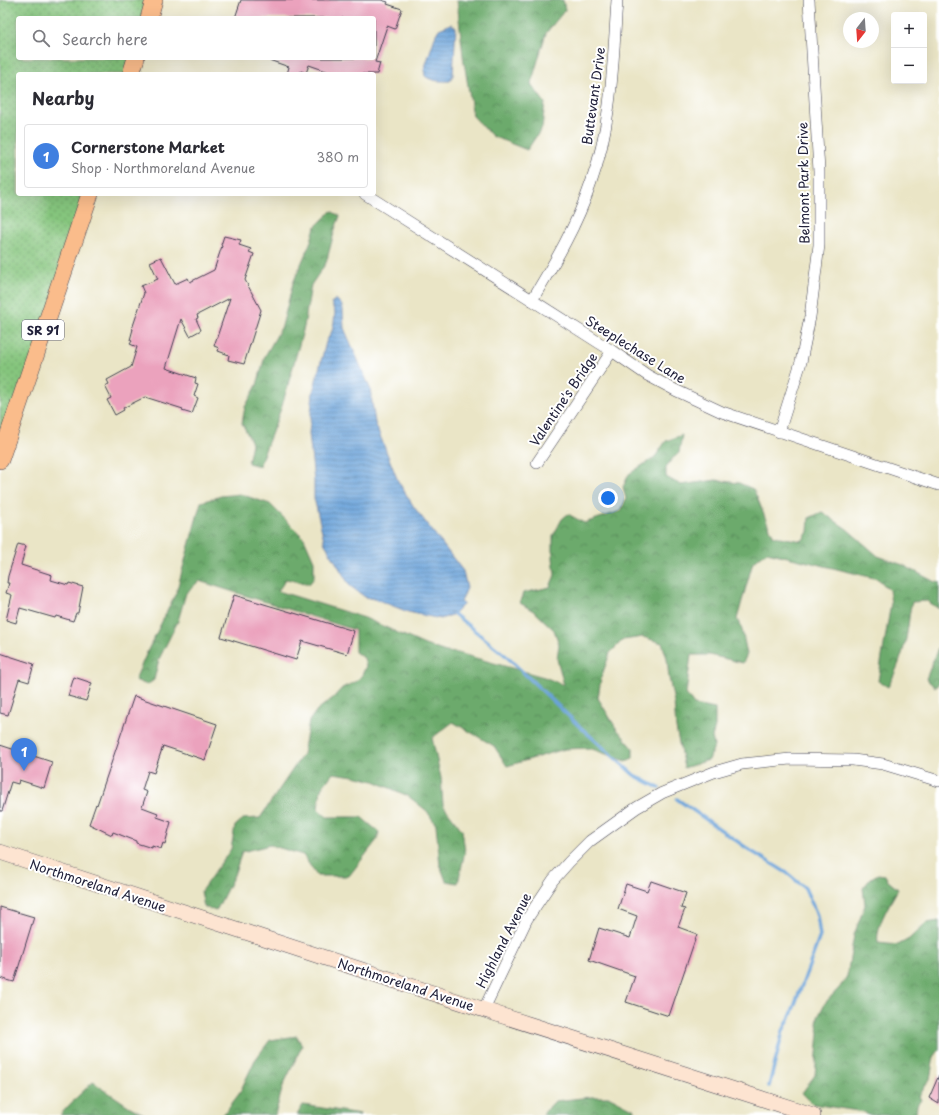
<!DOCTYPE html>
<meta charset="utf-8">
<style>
body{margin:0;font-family:"Playpen Sans",sans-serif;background:#f7f7f7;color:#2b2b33}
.controls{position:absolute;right:12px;top:12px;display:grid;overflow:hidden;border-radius:4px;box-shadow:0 4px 16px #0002}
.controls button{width:36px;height:36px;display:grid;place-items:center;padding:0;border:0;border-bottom:1px solid #e1e1e2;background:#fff;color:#2b2b33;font:20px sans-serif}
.compass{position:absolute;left:843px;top:12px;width:36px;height:36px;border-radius:50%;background:#fff;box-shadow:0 4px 16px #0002;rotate:197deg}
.you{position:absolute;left:608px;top:498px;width:14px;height:14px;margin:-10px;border:3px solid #fff;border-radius:50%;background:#1a73e8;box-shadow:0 0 0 6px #1a73e833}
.badge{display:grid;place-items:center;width:26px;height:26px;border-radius:50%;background:#ea580c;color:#fff;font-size:13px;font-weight:700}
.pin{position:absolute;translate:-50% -33px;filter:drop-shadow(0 1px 2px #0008)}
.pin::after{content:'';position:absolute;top:21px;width:14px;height:12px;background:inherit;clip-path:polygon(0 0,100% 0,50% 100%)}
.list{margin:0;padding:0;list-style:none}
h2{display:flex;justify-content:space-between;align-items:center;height:52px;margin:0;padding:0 16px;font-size:17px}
h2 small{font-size:13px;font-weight:400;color:#7c7c81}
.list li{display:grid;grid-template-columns:26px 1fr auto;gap:12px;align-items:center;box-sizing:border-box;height:64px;margin:0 8px 8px;padding:0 8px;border:1px solid #e1e1e2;border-radius:4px}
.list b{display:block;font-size:15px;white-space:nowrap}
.list p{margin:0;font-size:13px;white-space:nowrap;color:#7c7c81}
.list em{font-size:13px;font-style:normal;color:#7c7c81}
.icon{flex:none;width:22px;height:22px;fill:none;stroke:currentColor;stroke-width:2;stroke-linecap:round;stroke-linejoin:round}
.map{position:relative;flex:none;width:939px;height:1115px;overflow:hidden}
.search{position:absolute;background:#fff;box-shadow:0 4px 16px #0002;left:16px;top:16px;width:360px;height:44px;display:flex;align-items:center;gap:10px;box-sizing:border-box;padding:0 14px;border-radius:4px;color:#7c7c81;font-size:15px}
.panel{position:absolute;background:#fff;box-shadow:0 4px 16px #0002;left:16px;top:72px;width:360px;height:124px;border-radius:4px}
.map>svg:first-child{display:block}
.forest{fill:url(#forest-crowns);stroke:#476654}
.park{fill:url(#park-dots);stroke:#54745c}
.water{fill:url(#water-rules);stroke:#46628a}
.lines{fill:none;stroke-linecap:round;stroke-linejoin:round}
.stream{stroke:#6aa3d9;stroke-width:3.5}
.building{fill:#eba2bd}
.street-casing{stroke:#403f50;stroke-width:12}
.secondary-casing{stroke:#403f50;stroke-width:16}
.primary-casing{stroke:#403f50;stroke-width:18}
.street{stroke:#fff;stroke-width:11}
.secondary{stroke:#fde4d1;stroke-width:15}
.primary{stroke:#fabc8b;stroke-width:17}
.labels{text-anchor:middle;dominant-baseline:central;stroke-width:4;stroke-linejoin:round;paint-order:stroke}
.shield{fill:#fff;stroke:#646476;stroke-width:1}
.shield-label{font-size:12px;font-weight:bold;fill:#22223b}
.street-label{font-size:13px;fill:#22223b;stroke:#fff}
</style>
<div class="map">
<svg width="939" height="1115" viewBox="0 0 939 1115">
<defs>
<pattern id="forest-crowns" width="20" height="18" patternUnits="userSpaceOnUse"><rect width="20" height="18" fill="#6caa6c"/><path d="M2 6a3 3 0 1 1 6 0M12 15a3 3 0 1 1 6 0" fill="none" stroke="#588a5a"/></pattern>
<pattern id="park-dots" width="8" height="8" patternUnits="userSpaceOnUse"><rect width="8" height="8" fill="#85c57d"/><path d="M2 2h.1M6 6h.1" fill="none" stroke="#6ca068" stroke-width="1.8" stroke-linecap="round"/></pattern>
<pattern id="water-rules" width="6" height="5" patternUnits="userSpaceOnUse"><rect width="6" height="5" fill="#6aa3d9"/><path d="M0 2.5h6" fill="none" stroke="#5784b1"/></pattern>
</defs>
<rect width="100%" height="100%" fill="#fff"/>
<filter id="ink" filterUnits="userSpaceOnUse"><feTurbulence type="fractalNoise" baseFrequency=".025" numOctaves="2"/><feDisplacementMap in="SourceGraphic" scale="8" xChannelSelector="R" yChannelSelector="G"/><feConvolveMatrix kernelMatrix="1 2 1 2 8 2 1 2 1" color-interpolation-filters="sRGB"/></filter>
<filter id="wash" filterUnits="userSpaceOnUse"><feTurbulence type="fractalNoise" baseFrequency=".012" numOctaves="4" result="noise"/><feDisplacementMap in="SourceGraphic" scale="16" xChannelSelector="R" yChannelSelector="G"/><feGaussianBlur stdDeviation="0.9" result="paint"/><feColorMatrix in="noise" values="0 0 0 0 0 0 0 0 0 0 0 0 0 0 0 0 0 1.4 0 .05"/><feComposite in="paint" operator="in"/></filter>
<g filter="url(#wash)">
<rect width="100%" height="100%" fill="#eae5c6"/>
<!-- forest -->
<g class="forest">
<path d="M457 0H563L565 10 546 33 531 84 545 103 542 128 527 150 492 136 473 116 463 56Z"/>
<path d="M331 211 340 216 335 229 326 263 311 285 304 327 282 406 259 466 248 463 252 443 242 423 245 407 257 385 265 356 282 326 293 283 311 241 315 227Z"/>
<path d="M682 435 679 453 672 459 666 467V477L681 485 716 480 739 483 753 489C761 504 765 521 774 536L802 541 808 532 809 518 822 512 847 529 878 556 903 565 935 582H939V609L927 601 912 602C909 612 909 622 907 633 904 652 897 670 888 687L878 681 891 603 889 590 878 579 767 552 753 562 737 619 742 630 747 654 743 663 710 655H691L686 694 694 705 715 709V727L712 737 714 746 709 760 684 768 676 728 674 702 669 678 667 658 662 643 643 637 623 640 610 653 601 678 598 698 616 728 633 748V758L626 761 589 748 565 749 507 766 494 746 453 722 432 738 441 778 443 805 462 830 465 851 458 883 446 881 440 865 436 825 427 811 408 796 374 781 354 776 333 773 321 789 318 809 327 817H361L379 832 377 840 349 876H317L303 855 270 845 242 852 234 875 216 911 204 907 201 891 231 849 235 826 243 819 260 818 303 754 309 721 317 710 333 698 342 688 357 681 362 675 366 666 364 658 355 652V630L199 581 186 593 178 621 159 659 154 680 147 685 135 680 148 650 176 593 201 502 221 496 240 494 270 504 304 538 314 561V578L309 584 286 579 278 591 365 618 425 645 446 652 458 653 544 677 564 685 557 659 559 644 554 630 535 612 520 603 523 593 550 587 555 575 553 558V536L562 519 568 514 584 523 621 511 626 499 623 487 629 474 655 457 666 441Z"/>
<path d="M939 645V684L935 687 926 679Z"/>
<path d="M878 874 885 875 888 881 898 889C890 904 875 926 878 943L898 945 909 939 926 923 939 921V1050L934 1057 930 1079 919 1096 921 1100 917 1105 916 1115H868L864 1112 813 1104 802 1093 815 1075 819 1033 817 1024 818 1017 825 1003 840 987 847 976 854 935 865 905 863 888 871 878Z"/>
<path d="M297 1036 302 1046 283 1086 275 1115H223L239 1094 255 1060 270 1040Z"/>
<path d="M93 1082 130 1107 146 1115H60L76 1098Z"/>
<path d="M591 1097H610L635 1110 634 1115H542L555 1101Z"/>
<path d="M303 1105 360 1114V1115H297Z"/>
</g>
<!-- park -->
<path class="park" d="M0 0H154L149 18H18V58H136L131 74H18V194H90L0 460Z"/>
<!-- water -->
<g class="water">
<path d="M451 24 456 27 453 75 450 81C442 81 432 82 425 76L424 70 436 34 439 29Z"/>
<path d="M336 299 341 304 343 309 344 328 370 388 375 423 398 481 414 507 463 571 467 588 461 602 464 604 454 614 441 619 408 612 378 600 365 597 350 586 325 544 314 498V481L309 433 313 392 326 342 332 331 334 322 335 312 331 303Z"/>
</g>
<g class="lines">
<!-- stream -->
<g class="stream">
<path d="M454 614 505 655 579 726 634 775 659 788"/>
<path d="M677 799 751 851 787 873 805 888 817 915 820 936 791 1015 783 1031 769 1086"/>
</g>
</g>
<g id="blocks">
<!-- building -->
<g class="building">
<path d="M241 0H381L388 2 387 4 402 9 395 29 387 26 375 62 380 63 377 74H335L309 65 306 73 301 71 300 74H287L289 67 269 60V58H374V18H235Z"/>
<path d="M224 236 241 240 239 245 251 249 249 252 254 254 245 280 261 310 244 364 228 360 229 355 218 351 219 348 214 346 230 298 197 315 198 318 196 319 201 330 190 336 181 319 166 368 196 378 195 383 198 384 194 396 198 398 192 414 182 411 183 409 145 397 123 408 124 410 115 415 107 400 111 398 105 386 109 384 107 380 131 367 137 347 130 344 132 341 130 340 133 329H132L144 293 141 286 158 279 150 262 161 257 175 284 188 278 190 282 214 270 222 246 221 245Z"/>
<path d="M18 544 26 546 21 565 52 575 51 580 68 585 69 583 83 587 78 613H76L73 621 56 616 55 618 20 608 16 623 6 620 12 595 6 593 9 583H7L8 576Z"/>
<path d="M234 595 354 631 347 654 302 641 296 660 221 637Z"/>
<path d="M0 653 34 664 29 682 19 679 8 715 0 713Z"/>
<path d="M74 677 92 683 86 701 68 696Z"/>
<path d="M134 696 217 724 205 760 163 746 154 773 148 771 142 790 147 792 142 807 158 813 157 817 171 822 165 844 163 843 161 849 152 846V848L136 843V841L113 832 112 835 89 824 96 804 97 805Z"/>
<path d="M0 745 52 762 44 788 19 780 18 784 11 782 2 811H0Z"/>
<path d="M651 881 686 893 681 908 685 909 678 927 697 934 669 1016 626 1002 635 976 589 960 599 928 630 938 637 916 618 909 626 884 647 891Z"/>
<path d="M0 907 34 917 14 982 0 978Z"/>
<path d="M939 1075V1104L929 1098Z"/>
</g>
</g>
</g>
<g filter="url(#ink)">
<use href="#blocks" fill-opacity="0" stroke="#403f50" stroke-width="1"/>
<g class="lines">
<!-- street casing -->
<g class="street-casing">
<g id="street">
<path d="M365 194 612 351 647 375 675 390 722 412 939 485"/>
<path d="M532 300C555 262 577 225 591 183 612 125 613 61 617 0"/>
<path d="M779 432 801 362 810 317 819 245V171L809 0"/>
<path d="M537 463 612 351"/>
<path d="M484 1009 527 919 553 880 569 862 590 841 636 808 662 793 714 772 742 764 790 759 853 760 883 764 939 781"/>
</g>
</g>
<!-- secondary casing -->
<g class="secondary-casing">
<path id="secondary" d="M0 852 503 1016 813 1115"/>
</g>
<!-- primary casing -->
<g class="primary-casing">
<g id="primary">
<path d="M149 18 154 0"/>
<path d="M131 74 136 58"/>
<path d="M0 460 90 194"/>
</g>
</g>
<!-- street -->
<use href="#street" class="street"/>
<!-- secondary -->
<use href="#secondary" class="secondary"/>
<!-- primary -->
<use href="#primary" class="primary"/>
</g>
</g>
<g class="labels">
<!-- shield labels -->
<rect class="shield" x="22" y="320" width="42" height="20" rx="3"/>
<g class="shield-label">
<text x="43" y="330">SR 91</text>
</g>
<!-- street labels -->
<g class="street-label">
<text transform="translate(593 96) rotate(-82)">Buttevant Drive</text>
<text transform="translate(803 183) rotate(-91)">Belmont Park Drive</text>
<text transform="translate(636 349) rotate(32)">Steeplechase Lane</text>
<text transform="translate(563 399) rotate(-56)">Valentine's Bridge</text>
<text transform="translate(98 885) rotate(18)">Northmoreland Avenue</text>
<text transform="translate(503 940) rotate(-63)">Highland Avenue</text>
<text transform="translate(406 984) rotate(18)">Northmoreland Avenue</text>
</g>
</g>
</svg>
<div class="controls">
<button>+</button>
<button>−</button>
</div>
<svg class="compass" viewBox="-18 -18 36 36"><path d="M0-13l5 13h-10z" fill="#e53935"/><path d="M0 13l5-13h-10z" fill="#7c7c81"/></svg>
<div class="you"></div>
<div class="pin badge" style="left:24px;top:771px;background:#3f7fe0">1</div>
<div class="search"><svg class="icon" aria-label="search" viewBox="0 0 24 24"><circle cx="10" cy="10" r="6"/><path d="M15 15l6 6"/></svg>Search here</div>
<section class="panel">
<h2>Nearby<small></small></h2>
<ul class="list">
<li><span class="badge" style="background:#3f7fe0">1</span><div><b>Cornerstone Market</b><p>Shop · Northmoreland Avenue</p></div><em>380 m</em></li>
</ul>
</section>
</div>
